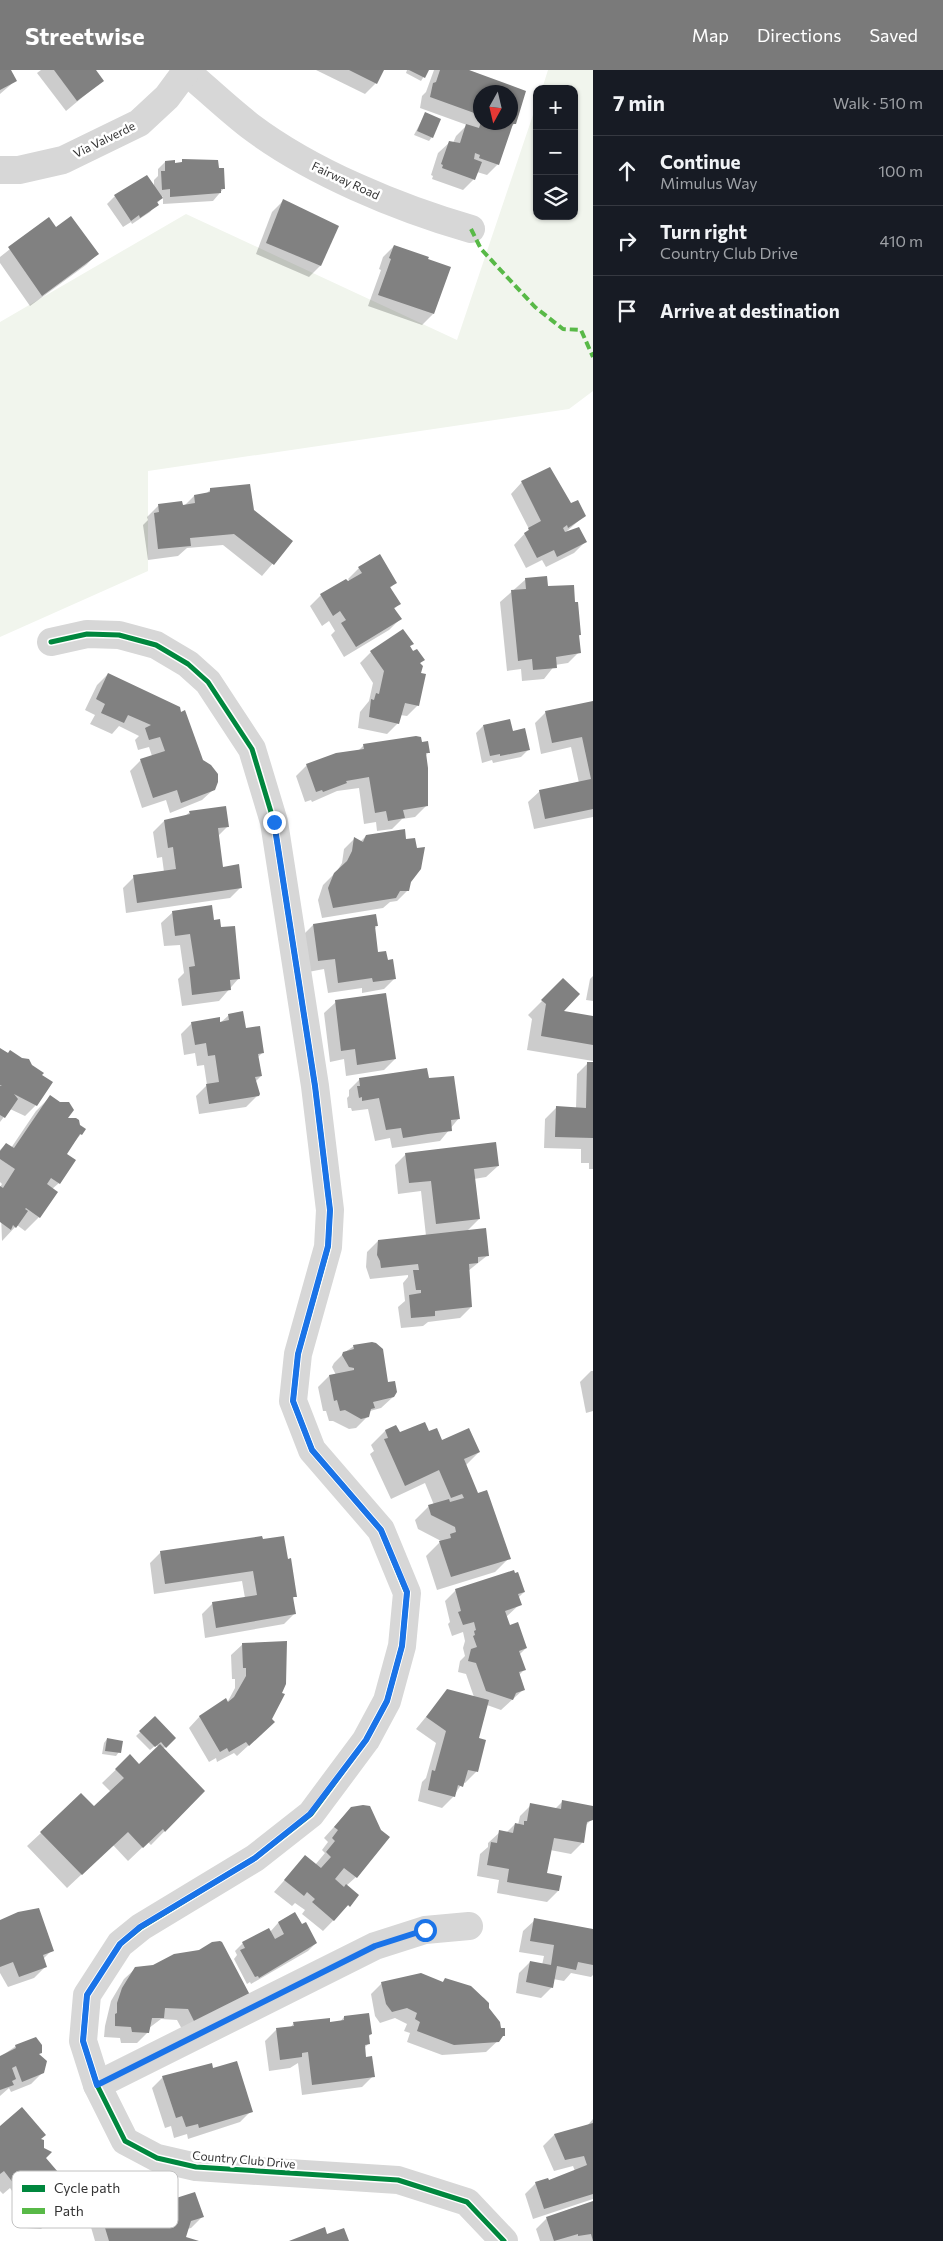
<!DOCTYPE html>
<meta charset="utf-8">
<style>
body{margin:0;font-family:Commissioner,sans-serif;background:#242831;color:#f1f3f6}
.controls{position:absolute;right:15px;top:15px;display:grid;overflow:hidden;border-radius:10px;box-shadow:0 1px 4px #0004}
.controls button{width:45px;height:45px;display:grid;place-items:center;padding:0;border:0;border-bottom:1px solid #363941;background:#171b24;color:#f1f3f6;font:25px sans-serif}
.compass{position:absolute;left:473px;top:15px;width:45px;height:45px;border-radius:50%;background:#171b24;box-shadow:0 1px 4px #0004;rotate:188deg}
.stop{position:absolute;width:15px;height:15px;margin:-11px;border:4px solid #1a73e8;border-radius:50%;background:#fff}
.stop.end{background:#1a73e8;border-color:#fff;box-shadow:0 1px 5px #0008}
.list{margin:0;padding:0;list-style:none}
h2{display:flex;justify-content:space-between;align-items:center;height:65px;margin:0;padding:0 20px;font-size:21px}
h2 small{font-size:16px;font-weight:400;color:#9ea1a6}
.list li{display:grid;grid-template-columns:32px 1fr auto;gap:15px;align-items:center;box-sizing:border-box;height:70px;padding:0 20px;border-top:1px solid #363941}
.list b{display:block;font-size:19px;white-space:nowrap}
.list p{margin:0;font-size:16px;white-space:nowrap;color:#9ea1a6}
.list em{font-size:16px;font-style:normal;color:#9ea1a6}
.icon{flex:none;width:28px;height:28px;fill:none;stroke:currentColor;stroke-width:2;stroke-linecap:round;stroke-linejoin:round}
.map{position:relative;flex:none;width:593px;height:2171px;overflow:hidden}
header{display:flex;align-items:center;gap:30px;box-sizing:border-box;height:70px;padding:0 25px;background:#7a7a7a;color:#fff}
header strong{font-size:24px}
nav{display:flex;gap:28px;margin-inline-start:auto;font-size:18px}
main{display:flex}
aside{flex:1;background:#171b24}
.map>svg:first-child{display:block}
.green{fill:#f1f5ed}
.shadow{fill:#0003;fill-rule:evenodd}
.building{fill:#818181}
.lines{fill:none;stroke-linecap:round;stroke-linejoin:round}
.minor{stroke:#d7d7d7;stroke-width:28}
.quiet{stroke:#58b947;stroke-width:4;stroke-dasharray:8 4;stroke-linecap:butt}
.cycleway-casing{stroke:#fff;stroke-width:8}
.cycleway{stroke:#00873e;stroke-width:5}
.route{stroke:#1a73e8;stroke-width:6}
.labels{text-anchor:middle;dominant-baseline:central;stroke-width:5;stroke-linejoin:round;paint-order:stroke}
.street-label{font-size:12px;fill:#333;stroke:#fff}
.key{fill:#fff;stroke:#c2c2c2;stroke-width:1}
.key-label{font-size:14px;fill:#333}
</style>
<header>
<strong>Streetwise</strong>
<nav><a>Map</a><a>Directions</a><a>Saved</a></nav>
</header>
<main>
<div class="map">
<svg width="593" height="2171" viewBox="0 0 593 2171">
<rect width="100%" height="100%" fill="#fff"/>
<!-- green -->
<path class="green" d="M548 0H593V321L569 339 148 401V501L0 567V252L186 144 457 270 537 33V146H574V19H542Z"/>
<!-- shadow -->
<g class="shadow">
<path d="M0 0H10L15 11 0 24Z"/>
<path d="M41 0H94L102 11 66 41 37 3Z"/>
<path d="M316 0H382L376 13 365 24Z"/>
<path d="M407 0H428L421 11 406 3Z"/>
<path d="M434 0H468L525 22 515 53 511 57 498 94 487 105 477 102 474 109 463 120 432 109 433 106 431 105 438 83 450 72 453 73 456 66 467 55 420 38 422 26 426 22ZM480 22H510V52H480Z"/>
<path d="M425 44 432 67 429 71 414 65Z"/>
<path d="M183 91 224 118 213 131 163 134V126L150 142 132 154 131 152 123 157 107 134 115 126 154 118V110L158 106V99L165 92 174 94H180Z"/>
<path d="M283 131 337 156 320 196 309 207 256 184 272 142Z"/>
<path d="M48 149 56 159 97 184 86 195 30 236 0 193V187Z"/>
<path d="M394 176 433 244 422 255 368 236 381 200 379 199 383 187Z"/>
<path d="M522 412 571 435 584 446 566 462 585 472 574 483 546 497 542 490 526 498 514 475 529 459 511 424Z"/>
<path d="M210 420 253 441 292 471 262 506 223 475 187 478 178 486 148 490 143 455 148 450 147 447 158 436 181 433 182 436H184L194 426 206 424Z"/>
<path d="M359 498 396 512 390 518 399 534 394 539 400 549 389 560 344 587 331 565 335 561 329 551 322 556 310 536 321 525 350 511 348 509Z"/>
<path d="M526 509 547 518 580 565 578 567 579 582 568 593 555 595 544 609 522 611 521 599 507 601 500 532Z"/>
<path d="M412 574 409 577 423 590 419 594 418 635 407 646 400 645 398 653 387 664 358 658 360 642 369 631 373 613 360 593 371 582Z"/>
<path d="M108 604 180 643 214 719 202 730 170 743 166 730 142 738 130 701 141 690 152 686 149 677 138 680 135 670 139 666 119 656 112 664 90 654 95 645 85 640 97 615Z"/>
<path d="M593 634V747L534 759 528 732 540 721 579 713 571 677 541 684 535 653 546 642Z"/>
<path d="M483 656 529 679 521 687 493 693 492 690 482 693 476 663Z"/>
<path d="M421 674 429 682 425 686 426 736 415 747 402 749 392 759 377 761 376 752 364 754 359 718 337 721 312 732 311 730 305 732 296 706 307 695 358 681 364 675Z"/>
<path d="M190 742 228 756 218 766 222 798 241 817 230 828 126 843 123 818 134 807 164 802 162 787 157 788 153 762 164 751 185 746Z"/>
<path d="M366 766 410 811 408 820 397 831 390 832 383 838 322 848 318 830 323 815 337 801 342 793 344 779 355 768 360 772Z"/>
<path d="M173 842 212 851 220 858 239 908 219 931 182 936 178 909 184 903 180 875 164 876 161 853Z"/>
<path d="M313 855 377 856 374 859 377 883 387 891 395 908 384 919 362 923V918L328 923 324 899 308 902 302 866Z"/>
<path d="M593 906V931L586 930 590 909Z"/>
<path d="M563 910 562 942 593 947V991L527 980 532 949 528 945Z"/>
<path d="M336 932 395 989 384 1000 346 1006 344 989 330 992 324 943Z"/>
<path d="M229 945 245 960 263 982 258 987 261 1006 255 1012 257 1026 246 1037 199 1044 196 1026 207 1015 204 995 197 996 195 983 184 985 181 964 192 953 219 954Z"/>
<path d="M0 979 22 990 36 1035 25 1046 10 1039 0 1052Z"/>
<path d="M588 993H593V1099H589V1093H581V1079L544 1078 545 1049 556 1038H576L577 1004Z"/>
<path d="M360 1009H428L459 1048 440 1071 392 1078 390 1068 375 1071 368 1039 352 1041 351 1038H348L347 1028 349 1026V1020Z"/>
<path d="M50 1027 66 1049 84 1060 65 1084 59 1113 52 1119 39 1147 25 1161 17 1155 2 1171 0 1117 2 1114 0 1112V1080L6 1074 11 1078 36 1041Z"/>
<path d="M406 1084 498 1096 486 1107 474 1109 479 1149 466 1162 488 1185 468 1201 471 1237 460 1248 428 1252 423 1256 401 1258 398 1237 405 1231 403 1213 408 1207V1205L370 1209 366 1197 367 1182 378 1171 426 1166 421 1121 398 1124 395 1095Z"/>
<path d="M354 1276 393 1327 381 1338 370 1341 368 1346 356 1358 349 1359 333 1351H329L326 1341H323L318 1317 329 1306 336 1305 332 1297 334 1293 345 1282Z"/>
<path d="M591 1301H593V1341L586 1343 580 1312Z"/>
<path d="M396 1357 399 1364 428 1363 441 1372 479 1382 466 1395 478 1425 509 1488 495 1502 437 1520 426 1486 441 1471 418 1459 415 1450 429 1436 434 1435 425 1413 391 1429 370 1384 374 1381 371 1375 385 1361Z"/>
<path d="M261 1467 295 1526 292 1529 295 1543 284 1554 205 1568 202 1544 213 1533 245 1528 242 1511 154 1524 150 1493 161 1482Z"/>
<path d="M456 1520 524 1522 518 1528 520 1534 506 1547 509 1557 526 1578 519 1585 524 1600 519 1605 524 1619 501 1640 487 1635 478 1669 476 1702 465 1713 463 1712 453 1727 442 1738 418 1731 422 1712 426 1708 436 1673 416 1659 448 1620 474 1627 466 1604 458 1602 460 1591 465 1586 463 1578 465 1571 463 1562 452 1566 448 1554 450 1552 445 1531Z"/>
<path d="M243 1574 263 1662 237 1686 234 1683 217 1692 216 1688 209 1692 189 1658 200 1646 227 1633 235 1618V1609H232L231 1585Z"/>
<path d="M155 1648 174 1668 163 1679 204 1721 151 1775 148 1772 128 1791 113 1775 67 1818 27 1776 41 1763 94 1738 111 1722 102 1713 130 1686 139 1696 159 1677 156 1675 150 1680 136 1666Z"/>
<path d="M107 1669 119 1682 116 1686 102 1684 104 1673Z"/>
<path d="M563 1731 593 1738V1748L585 1756 582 1773 571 1784 550 1780 546 1804 558 1821 547 1832 497 1823 499 1810 477 1806 480 1784 488 1777V1773L500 1762 506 1763 515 1754 518 1755 520 1746 531 1735 555 1739Z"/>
<path d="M351 1738 356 1807 346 1816 358 1825 323 1861 302 1844 305 1840 295 1833 292 1836 274 1822 305 1787 315 1795 325 1783 322 1780 328 1772 324 1768Z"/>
<path d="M535 1850 593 1861V1905L591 1907 571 1903 564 1911 553 1909 552 1917 541 1928 516 1923 519 1903 530 1892 542 1895 544 1886 519 1882 523 1861Z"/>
<path d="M0 1851 52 1880 43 1889 45 1897 34 1908 8 1917 0 1903Z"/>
<path d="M278 1853 302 1856 316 1873 308 1881 251 1914 250 1912 247 1914 234 1889 237 1885 235 1881 243 1873 270 1862Z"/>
<path d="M136 1898 248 1925 184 1963 177 1950 161 1949 149 1958 148 1962 137 1973H121L120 1968 104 1967 105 1956 111 1931 124 1909Z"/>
<path d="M445 1909 484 1928 488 1933 487 1938 504 1965 486 1982 442 1985 407 1972 410 1963 404 1961 407 1954 395 1948 380 1953 375 1946 371 1924 382 1913H442Z"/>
<path d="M344 1947 371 1964 368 1967 369 1973 364 1978 365 1988 373 2006 362 2017 302 2025 298 1993 290 1998 269 2001 265 1971 276 1960 290 1958 294 1953 340 1952Z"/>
<path d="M16 1976 38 1985 42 2003 31 2014 11 2022 9 2018 0 2026V1987Z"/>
<path d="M212 2000 251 2041 240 2052 188 2069 187 2064 174 2068 171 2056 165 2058 152 2018 163 2007Z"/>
<path d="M593 2049V2129L569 2137 570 2139 593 2133V2171H540L536 2159 547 2148 570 2139 569 2137 533 2149 525 2124 536 2113 549 2112 575 2101 573 2096 554 2101 543 2076 554 2065 587 2056Z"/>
<path d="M0 2058 39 2070 44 2088 52 2148 41 2159 26 2158V2142L32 2135 25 2126 19 2131 10 2118 3 2124 0 2121Z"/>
<path d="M97 2129 202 2147 191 2158 187 2159 184 2167 196 2171H95L86 2140Z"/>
</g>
<!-- building -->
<g class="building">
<path d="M0 0H11L17 11 0 20Z"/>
<path d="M54 0H96L104 11 77 31Z"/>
<path d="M349 0H384L377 14Z"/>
<path d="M409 0H429L425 8Z"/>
<path d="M440 0H469L526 21 516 54H513L499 95 479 88 480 85 475 83 474 89 482 92 475 110 442 98 443 95 441 94 449 71 460 73 466 54 479 58 481 52H510V22H480V47L477 46V44L430 27 433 13 436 12Z"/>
<path d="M425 42 441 49 433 68 417 61Z"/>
<path d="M182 89 218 90 219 98H224L225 119H221V123L170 127V119L162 120 161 101H165V91L175 90V93L182 92Z"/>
<path d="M147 105 163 128 157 132 159 135 140 148 139 145 131 151 114 125Z"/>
<path d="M283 129 339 156 321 196 266 173Z"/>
<path d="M71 146 99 184 42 226 8 177 49 147 56 157Z"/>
<path d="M394 175 429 187 428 189 451 197 434 244 378 225 391 189 389 188Z"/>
<path d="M550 397 571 433 578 430 586 446 568 458 567 455 563 458 565 462 579 457 587 472 557 487 554 480 537 488 524 463 529 460 528 458 541 451 521 411Z"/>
<path d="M250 414 254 440 293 471 274 495 234 464 190 468 191 476 158 479 154 443 159 442 158 434 182 431 183 435 195 433 194 425 210 422V418Z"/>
<path d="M380 484 397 513 390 517 401 534 394 538 402 549 356 577 341 553 346 550 340 541 333 546 320 524 346 509 348 511 362 503 358 497Z"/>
<path d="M547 506 548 516 574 515 575 532H578L581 565H579L581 583 556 587 557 598 533 600 532 589 518 591 511 520 526 519 525 508Z"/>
<path d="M403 559 414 574 410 576 413 581 417 579 425 590 420 593 423 596 421 603 426 604 419 636 405 633 399 654 369 647 371 629 374 630 376 623 379 624 384 601 370 581Z"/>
<path d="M108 603 180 637 181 642 185 640 203 690 211 695 218 704V712L215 720 181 733 177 720 153 728 140 689 165 681 160 667 149 670 145 658 151 655 128 645 124 653 101 643 105 634 96 629Z"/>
<path d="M593 631V739L545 749 539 720 591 709 582 667 552 673 545 641Z"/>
<path d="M510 649 513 661 525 658 530 680 500 686V684L490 686 483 655Z"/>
<path d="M416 666 421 667 422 672 428 671 430 683H426L428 698V736L403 740 405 748 388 751 386 741 375 743 369 707 346 711 347 713 323 722 322 720 316 722 306 694 336 683 364 679 363 674Z"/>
<path d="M226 736 229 757 218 758 223 797 239 794 242 818 137 833 133 805 176 799 173 777 168 778 164 750 190 744 189 741Z"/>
<path d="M405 759 406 769 415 768 417 778 425 777 421 799 411 812 409 821H400L396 828 333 838 328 818 334 803 347 791 352 781 354 767 363 772 366 765Z"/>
<path d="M212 835 214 850 220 849 221 857 235 856 240 909 230 910 231 920 192 925 189 897 195 896 190 864 175 866 172 841Z"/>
<path d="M376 844 378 856H375L378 882 386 881 388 890 393 889 396 909 373 912 372 908 338 913 335 889 318 891 313 854Z"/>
<path d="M563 908 580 924 564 941 593 946V975L541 966 546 934 541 930Z"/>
<path d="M386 923 396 989 357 995 355 979 341 981 335 930Z"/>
<path d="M243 941 246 958 260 956 264 983 258 984 262 1006 255 1007 260 1024 259 1026 209 1034 206 1014 219 1012 215 985 208 986 206 973 195 975 191 952 220 947V952L229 950 228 944Z"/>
<path d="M0 978 8 983 10 980 22 988 29 989 32 995 44 1003 42 1005 53 1012 37 1036 14 1024 18 1029 5 1048 0 1045V1016H2L0 1015Z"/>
<path d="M587 992H593V1068L555 1067 556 1036 586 1038Z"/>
<path d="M427 998 429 1008 454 1006 460 1049 451 1050 452 1061 428 1064 403 1068 401 1058 386 1060 379 1028 362 1031V1027L359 1028 357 1016H360L359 1008Z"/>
<path d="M50 1025 60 1032H69L74 1040 68 1048H76L79 1050 80 1055 86 1059 82 1065 80 1064 67 1084 76 1090 60 1114 51 1108 47 1114 58 1122 40 1148 26 1138 25 1139 28 1141 16 1158 13 1155 11 1160 0 1152V1116L3 1118 15 1099 0 1089V1081L6 1073 14 1078Z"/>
<path d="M496 1072 499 1096 474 1099 480 1149 436 1154 431 1111 409 1113 405 1083Z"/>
<path d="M486 1158 489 1186 478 1187V1193L469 1194 472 1237 435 1241V1246L411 1248 409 1225 421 1223V1220H416L413 1200H419L418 1194 381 1198 380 1191 377 1185 378 1170Z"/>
<path d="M372 1272 376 1273 383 1279 388 1312 395 1311 397 1322 394 1327 373 1332 375 1338 371 1339 369 1347 361 1349 345 1340 340 1341 337 1330 334 1331 329 1305 354 1300V1298L349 1297 342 1285 343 1282 354 1279 353 1275Z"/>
<path d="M425 1352 429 1361 437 1358 442 1370 469 1358 480 1382 464 1389 478 1423 487 1420 511 1489 451 1507 439 1471 451 1468 450 1464 456 1462 455 1457 431 1445 428 1435 449 1429 450 1432 464 1428 462 1424 451 1428 439 1400 405 1416 384 1369 388 1368 385 1360 396 1355 400 1362Z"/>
<path d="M262 1466 263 1469 284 1466 288 1489 291 1488 297 1527H293L296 1544 216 1558 212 1532 257 1525 253 1501 165 1514 160 1481Z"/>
<path d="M514 1500 515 1503 518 1502 525 1522 518 1524 522 1535 505 1541 510 1555 518 1552 527 1578 519 1581 526 1600 519 1602 525 1620 516 1623 513 1630 486 1621 476 1593 468 1591 471 1579 477 1577 473 1566 475 1565 474 1561 476 1560 474 1552 463 1555 458 1542 461 1541 455 1519Z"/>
<path d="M287 1571 286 1614 282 1623 285 1624 272 1649 275 1652 249 1676 246 1672 229 1682 227 1678 220 1682 199 1646 226 1628 228 1632 234 1627 246 1606V1598H243L242 1573Z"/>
<path d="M447 1619 489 1630 479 1668 486 1670 478 1702 468 1700 463 1717 458 1715 455 1727 428 1720 432 1700 435 1701 446 1661 426 1647Z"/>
<path d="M155 1646 176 1668 166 1678 161 1672 155 1677 139 1661Z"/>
<path d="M107 1668 123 1671 121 1683 105 1681Z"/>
<path d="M160 1674 205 1721 165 1762 163 1759 143 1778 128 1762 82 1805 40 1762 81 1723 94 1736 124 1708 115 1699 130 1684 139 1694Z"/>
<path d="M562 1730 593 1736V1750L587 1752 584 1773 554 1768 547 1803 562 1806 559 1821 507 1812 509 1799 487 1795 491 1772 497 1773 499 1760 513 1763 515 1753 524 1755V1751H527L530 1733 561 1739Z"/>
<path d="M363 1735 370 1736 381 1760 390 1767 357 1808 344 1798 335 1809 344 1817 346 1814 359 1825 350 1837 348 1835 334 1851 312 1832 315 1829 307 1822 304 1826 284 1810 305 1785 321 1798 331 1787 326 1782 335 1771 332 1768 338 1760 334 1757 351 1737Z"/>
<path d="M39 1838 54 1881 43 1885 47 1897 19 1907 13 1892 0 1897V1850L18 1842Z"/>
<path d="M295 1842 302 1854 306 1852 317 1873 259 1908 258 1906 255 1907 240 1880 245 1878 242 1872 269 1858 275 1869 284 1864 278 1852Z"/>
<path d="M534 1848 593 1859V1895L578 1892 576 1900 557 1896 553 1918 526 1912 530 1891 551 1895 554 1875 530 1871Z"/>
<path d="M220 1871 222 1872 250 1925 195 1953 188 1939 165 1938 164 1948H152L149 1963 132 1962 131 1957 115 1956V1944L117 1943V1933L122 1918 135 1897 153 1895 174 1884 199 1880 212 1872Z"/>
<path d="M421 1903 443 1912 445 1908 471 1916 489 1933V1938L500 1952 501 1958H505V1966H503L499 1972 454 1975 417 1961 420 1952 415 1949 417 1943 407 1938 392 1942 386 1934 381 1912Z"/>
<path d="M369 1943 372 1964 369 1965 370 1974 365 1975 366 1987 372 1986 375 2007 312 2015 308 1982 302 1983V1987L280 1990 276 1958 294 1956 293 1952 330 1948V1952L344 1950V1946Z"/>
<path d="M36 1967 42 1975V1983L39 1984 47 1991 44 2003 22 2012 16 1996 12 1998 16 2009 12 2011 14 2015 0 2020V1986L16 1978 15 1975Z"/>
<path d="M237 1991 253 2042 199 2058 198 2054 186 2057 182 2046 176 2048 162 2006 212 1993 213 1998Z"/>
<path d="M22 2037 46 2065 41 2069 44 2070V2078L52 2082 46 2088 64 2109 66 2106 76 2119 63 2131 65 2134 53 2148H36V2129L44 2125 37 2116 31 2121 21 2108 14 2114 4 2101 0 2104V2056Z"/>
<path d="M593 2053V2124L544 2139 535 2112 548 2108 549 2110 587 2095 584 2086 565 2090 554 2064Z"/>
<path d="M130 2117 173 2129 195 2122 204 2147 191 2151 186 2167 199 2171H109L96 2128Z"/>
<path d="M593 2131V2171L591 2164 578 2166V2164L554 2171 546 2147Z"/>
<path d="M325 2157 327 2164 344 2158 349 2171H289Z"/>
</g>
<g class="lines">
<!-- minor -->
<g class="minor">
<path d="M186 1C207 19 228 39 250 56 311 102 398 138 471 159"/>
<path d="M0 100H19L63 90 139 53 167 27 187 0"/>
<path d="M51 572 87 564 119 565 156 575 188 594 208 612 252 679 274 752 315 1016 330 1140 328 1177 298 1284 293 1331 312 1380 381 1460 407 1523 402 1576 387 1631 366 1670 311 1744 255 1788 141 1857 120 1874 87 1925 83 1971 97 2015 125 2071 157 2088 196 2097 398 2110 467 2132 504 2171"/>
<path d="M97 2015 375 1876 425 1860 469 1856"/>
</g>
<!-- quiet -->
<path class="quiet" d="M471 159 481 179 535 237 563 259 581 260 593 287"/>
<!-- cycleway casing -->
<g class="cycleway-casing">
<path id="cycleway" d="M51 572 87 564 119 565 156 575 188 594 208 612 252 679 274 752 315 1016 330 1140 328 1177 298 1284 293 1331 312 1380 381 1460 407 1523 402 1576 387 1631 366 1670 311 1744 255 1788 141 1857 120 1874 87 1925 83 1971 97 2015 125 2071 157 2088 196 2097 398 2110 467 2132 504 2171"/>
</g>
<!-- cycleway -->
<use href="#cycleway" class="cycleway"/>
</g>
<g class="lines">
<!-- route -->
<path class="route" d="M274 752 315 1016 330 1140 328 1176 298 1284 293 1331 312 1380 381 1460 407 1522 402 1576 387 1631 366 1670 310 1744 255 1788 140 1857 120 1874 87 1925 83 1971 97 2015 375 1876 425 1860"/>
</g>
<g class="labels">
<!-- street labels -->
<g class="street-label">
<text transform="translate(104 69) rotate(-26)">Via Valverde</text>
<text transform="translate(346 110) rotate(25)">Fairway Road</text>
<text transform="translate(244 2089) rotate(5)">Country Club Drive</text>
</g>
</g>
<!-- legend -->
<rect x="12" y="2101" width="166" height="57" rx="8" class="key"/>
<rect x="22" y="2115" width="23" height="7" fill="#00873e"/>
<rect x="22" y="2138" width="23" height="6" fill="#58b947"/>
<g class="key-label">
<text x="54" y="2123">Cycle path</text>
<text x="54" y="2146">Path</text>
</g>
</svg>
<div class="controls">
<button>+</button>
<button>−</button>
<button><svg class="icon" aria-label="layers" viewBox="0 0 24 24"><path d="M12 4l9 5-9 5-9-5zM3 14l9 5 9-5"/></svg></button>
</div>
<svg class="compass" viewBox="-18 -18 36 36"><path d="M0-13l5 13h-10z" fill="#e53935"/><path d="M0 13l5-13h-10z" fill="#9ea1a6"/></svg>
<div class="stop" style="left:425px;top:1860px"></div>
<div class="stop end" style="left:274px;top:752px"></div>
</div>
<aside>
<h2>7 min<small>Walk · 510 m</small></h2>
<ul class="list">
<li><svg class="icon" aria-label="ahead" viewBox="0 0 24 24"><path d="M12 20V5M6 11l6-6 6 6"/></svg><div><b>Continue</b><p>Mimulus Way</p></div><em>100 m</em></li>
<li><svg class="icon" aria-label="right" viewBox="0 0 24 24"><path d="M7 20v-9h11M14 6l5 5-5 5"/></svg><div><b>Turn right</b><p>Country Club Drive</p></div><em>410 m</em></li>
<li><svg class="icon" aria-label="arrive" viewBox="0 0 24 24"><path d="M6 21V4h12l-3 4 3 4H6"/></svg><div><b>Arrive at destination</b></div></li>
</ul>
</aside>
</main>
